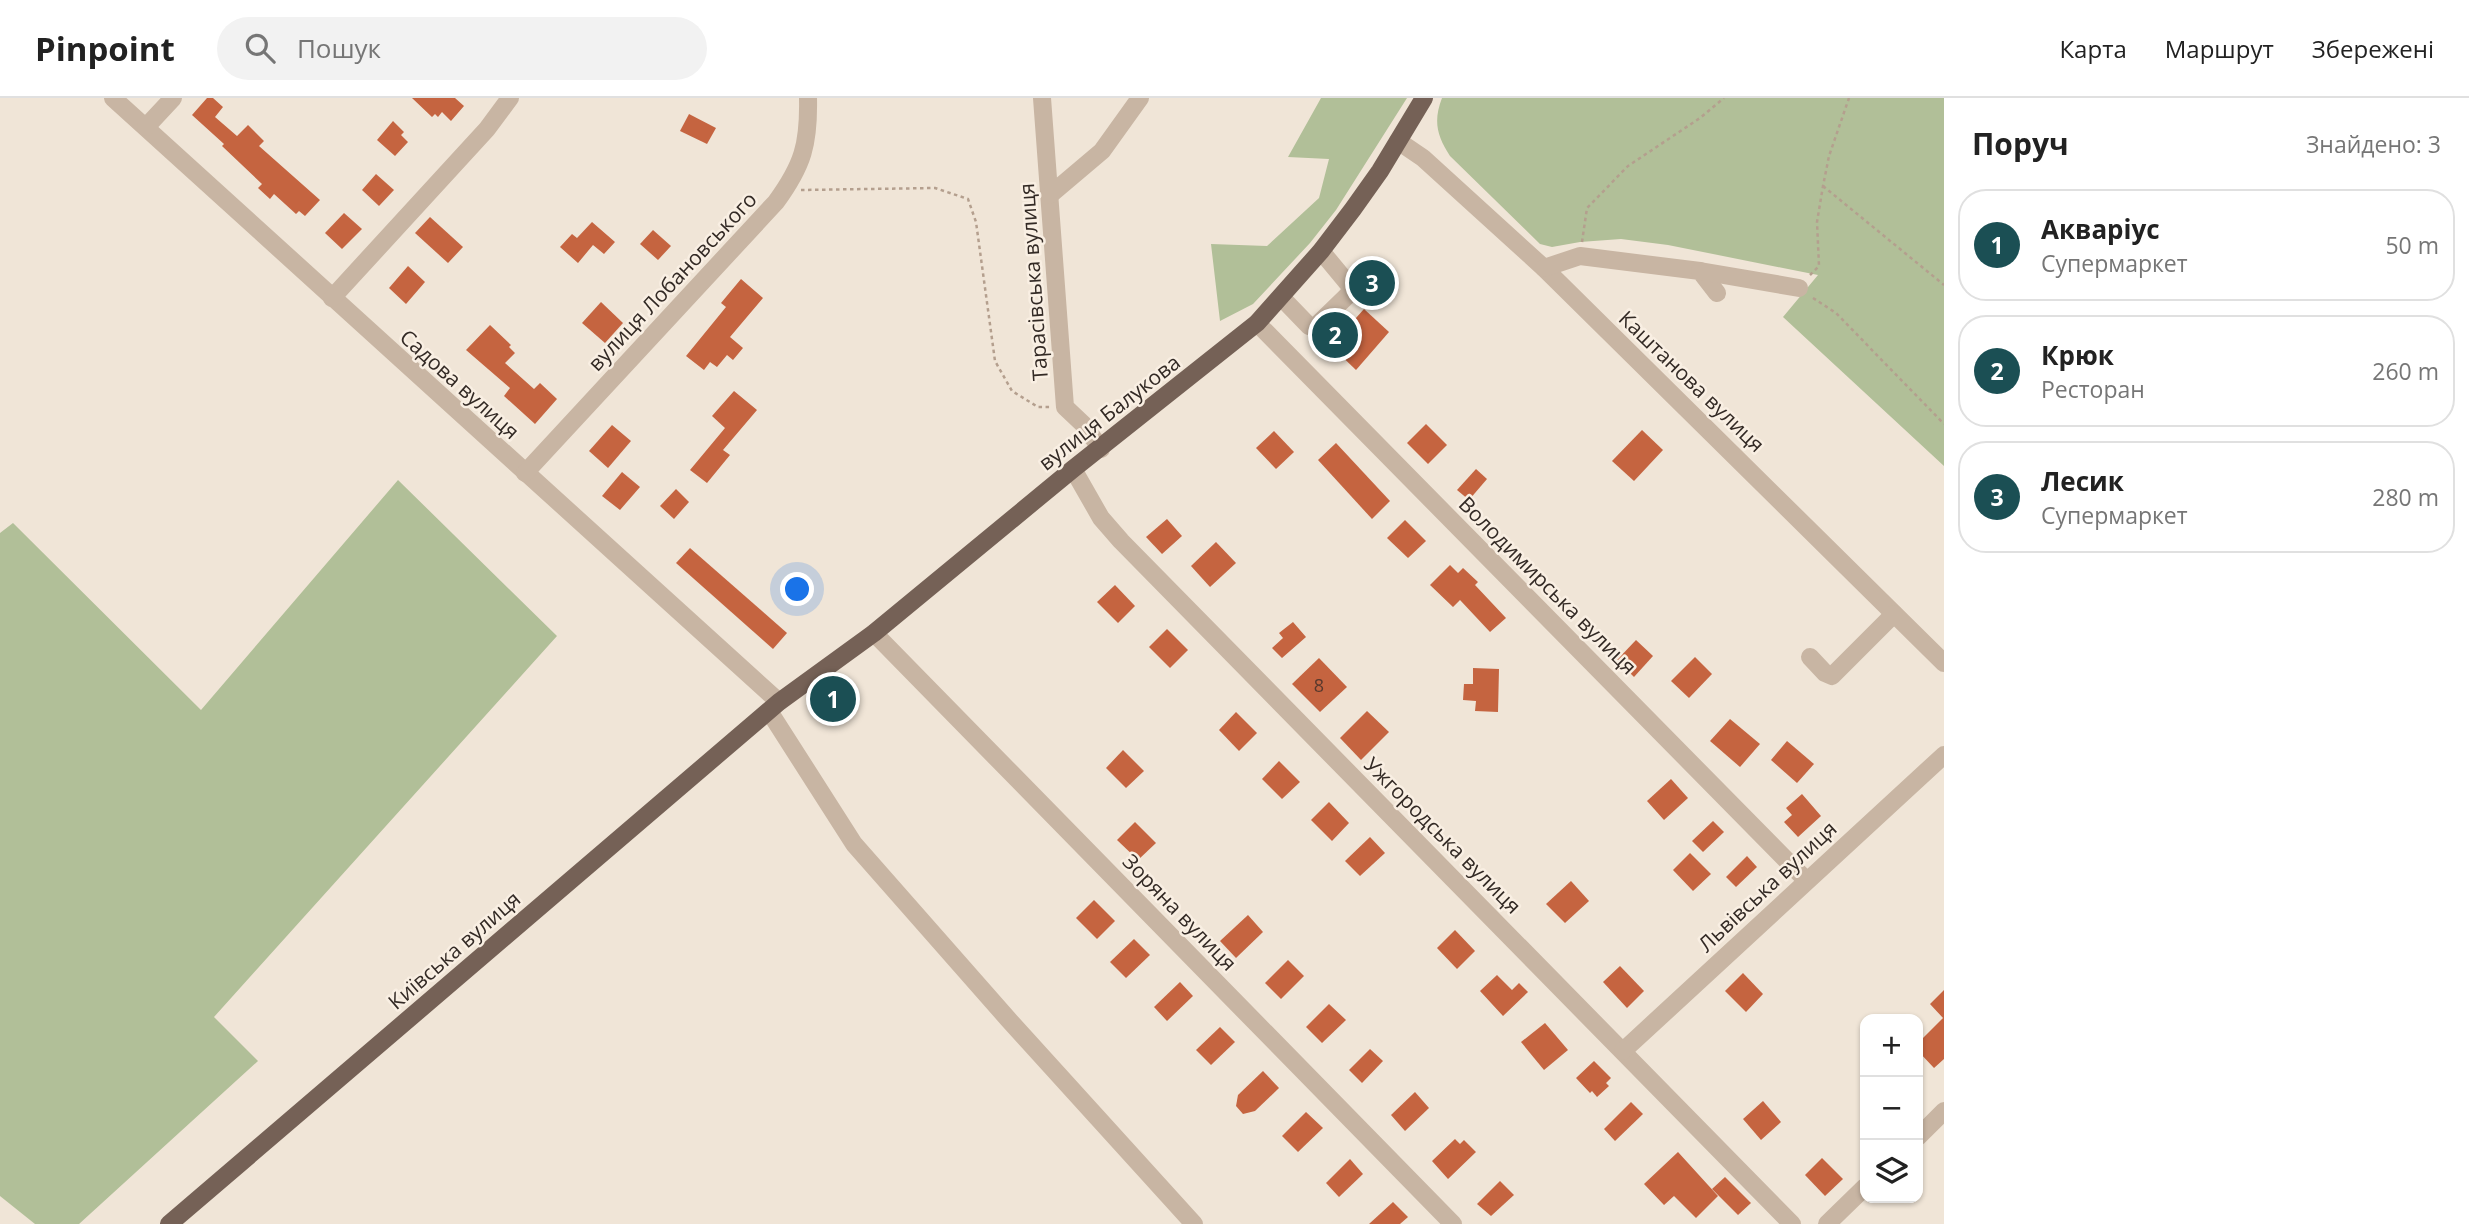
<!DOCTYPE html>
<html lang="uk">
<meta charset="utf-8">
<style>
body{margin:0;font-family:"Open Sans",sans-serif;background:#f2f2f2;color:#222}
.controls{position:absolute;right:21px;bottom:21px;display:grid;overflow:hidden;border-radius:14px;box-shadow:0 2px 5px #0004}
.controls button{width:63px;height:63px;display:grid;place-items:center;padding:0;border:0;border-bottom:2px solid #e0e0e0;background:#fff;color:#222;font:35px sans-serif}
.you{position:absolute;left:798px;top:492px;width:24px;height:24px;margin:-18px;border:5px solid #fff;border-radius:50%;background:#1a73e8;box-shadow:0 0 0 10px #1a73e833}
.badge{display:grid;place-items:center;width:46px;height:46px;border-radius:50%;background:#1b4f54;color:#fff;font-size:23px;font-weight:700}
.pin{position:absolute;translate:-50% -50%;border:4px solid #fff;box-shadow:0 2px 7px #0006}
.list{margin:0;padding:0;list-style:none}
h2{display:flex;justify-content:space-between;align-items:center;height:91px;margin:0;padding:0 28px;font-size:30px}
h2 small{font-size:23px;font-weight:400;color:#767676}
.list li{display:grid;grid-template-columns:46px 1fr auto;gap:21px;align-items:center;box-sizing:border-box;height:112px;margin:0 14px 14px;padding:0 14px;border:2px solid #e0e0e0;border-radius:28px}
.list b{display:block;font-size:26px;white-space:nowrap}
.list p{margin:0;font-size:23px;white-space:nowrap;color:#767676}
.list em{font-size:23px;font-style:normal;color:#767676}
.icon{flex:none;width:38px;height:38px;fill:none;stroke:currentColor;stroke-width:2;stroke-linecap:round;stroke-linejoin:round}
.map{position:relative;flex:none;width:1944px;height:1126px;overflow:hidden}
header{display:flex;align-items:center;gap:42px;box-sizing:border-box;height:98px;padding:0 35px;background:#fff;border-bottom:2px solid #e0e0e0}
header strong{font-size:33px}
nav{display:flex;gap:38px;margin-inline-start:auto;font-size:24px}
.search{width:490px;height:63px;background:#f2f2f2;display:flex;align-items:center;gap:18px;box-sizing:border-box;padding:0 24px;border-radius:38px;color:#767676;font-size:26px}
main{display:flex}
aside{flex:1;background:#fff}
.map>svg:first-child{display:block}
.green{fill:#b1bf98}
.building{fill:#c56440}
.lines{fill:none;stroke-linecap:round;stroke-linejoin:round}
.path{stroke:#b49f8e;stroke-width:2.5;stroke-dasharray:3.5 3.5;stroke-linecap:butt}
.minor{stroke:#c8b5a3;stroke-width:18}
.major{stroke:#756156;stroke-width:18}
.labels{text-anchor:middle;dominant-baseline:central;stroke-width:5;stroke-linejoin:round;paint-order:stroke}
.number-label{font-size:18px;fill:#58382c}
.street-label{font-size:21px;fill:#332a25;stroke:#f9efe3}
</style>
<header>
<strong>Pinpoint</strong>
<div class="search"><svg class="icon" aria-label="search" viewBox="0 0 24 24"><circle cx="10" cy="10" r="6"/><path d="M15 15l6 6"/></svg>Пошук</div>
<nav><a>Карта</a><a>Маршрут</a><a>Збережені</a></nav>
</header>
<main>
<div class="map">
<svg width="1944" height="1126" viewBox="0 0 1944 1126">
<rect width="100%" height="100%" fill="#f0e5d7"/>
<!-- green -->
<g class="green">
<path d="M1321 0H1407L1336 112 1310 145 1253 206 1220 223 1211 146 1267 148 1319 100 1329 61 1288 59Z"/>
<path d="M1442 0H1944V368L1783 219 1818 177 1668 147 1621 141 1580 144 1552 149 1540 146 1450 58C1437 38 1433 23 1442 0Z"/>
<path d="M398 382 557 538 214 919 258 963 79 1126H35L0 1098V435L13 425 201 612Z"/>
</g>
<!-- building -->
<g class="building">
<path d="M207 0H213L223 9 215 19 237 38 248 27 264 43 259 48 320 102 305 118 299 113 296 116 274 96 270 101 258 90 262 86 222 48 224 46 192 17Z"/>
<path d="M412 0H455L464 8 451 23 442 14 438 19 435 16 432 19Z"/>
<path d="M689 16 716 30 707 46 680 33Z"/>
<path d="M393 23 404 34 401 37 408 44 395 58 377 42Z"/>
<path d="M376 76 394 92 379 108 362 92Z"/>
<path d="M344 115 362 131 342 151 325 135Z"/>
<path d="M430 119 463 149 448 165 415 135Z"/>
<path d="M592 124 615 144 604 156 593 147 578 165 560 149 572 136 577 140Z"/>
<path d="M653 132 671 148 658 162 640 146Z"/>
<path d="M408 168 425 184 406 206 389 190Z"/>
<path d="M1364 169 1388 191 1379 201 1357 178Z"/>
<path d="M741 181 763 200 730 239 743 250 733 262 727 257 717 269 710 264 704 272 686 258 726 209 721 205Z"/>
<path d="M601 204 623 225 605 245 582 225Z"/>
<path d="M1364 211 1389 234 1356 272 1331 248Z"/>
<path d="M490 227 511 247 509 249 515 255 505 265 534 291 540 285 557 301 535 326 504 298 510 290 466 252Z"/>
<path d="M734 293 757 312 723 352 730 357 707 385 690 372 725 330 712 318Z"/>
<path d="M1426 326 1447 347 1428 366 1407 345Z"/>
<path d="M612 327 631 343 608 370 589 353Z"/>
<path d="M1642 332 1663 352 1634 383 1612 363Z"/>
<path d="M1274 333 1294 354 1276 371 1256 350Z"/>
<path d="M1336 345 1390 403 1372 421 1318 362Z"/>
<path d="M1476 371 1487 381 1469 402 1457 392Z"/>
<path d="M622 374 640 389 620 412 602 398Z"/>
<path d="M676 391 689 404 674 421 660 408Z"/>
<path d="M1167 421 1182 438 1162 456 1146 439Z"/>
<path d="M1405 422 1426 443 1408 460 1387 440Z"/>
<path d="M1216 444 1236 465 1210 489 1191 468Z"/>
<path d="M690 450 787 535 773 551 676 465Z"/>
<path d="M1450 467 1458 475 1463 470 1478 484 1475 487 1506 520 1490 534 1460 502 1453 509 1430 487Z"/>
<path d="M1115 487 1135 508 1118 525 1097 504Z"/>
<path d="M1293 524 1306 539 1282 560 1272 550 1283 540 1279 535Z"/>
<path d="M1167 531 1188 552 1170 570 1149 549Z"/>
<path d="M1636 542 1653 558 1634 579 1617 562Z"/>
<path d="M1695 559 1712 576 1689 600 1671 583Z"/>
<path d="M1319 560 1347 589 1320 614 1292 586Z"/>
<path d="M1473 570 1499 571 1498 614 1475 613 1476 603 1463 602 1464 586H1473Z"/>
<path d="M1367 613 1389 634 1361 662 1340 640Z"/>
<path d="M1236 614 1257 635 1239 653 1219 632Z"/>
<path d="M1730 621 1760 646 1740 669 1710 643Z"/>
<path d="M1787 643 1814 666 1797 685 1771 662Z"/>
<path d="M1123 652 1144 673 1126 690 1106 670Z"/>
<path d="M1279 663 1300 684 1282 701 1262 681Z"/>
<path d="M1671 681 1688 700 1664 722 1647 703Z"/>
<path d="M1802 696 1821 718 1798 739 1784 724 1792 717 1786 710Z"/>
<path d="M1329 704 1349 725 1332 743 1311 722Z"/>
<path d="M1713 723 1724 734 1703 754 1692 743Z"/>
<path d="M1135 724 1156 745 1138 762 1117 742Z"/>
<path d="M1370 739 1385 755 1360 778 1345 763Z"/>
<path d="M1690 755 1711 776 1693 793 1673 772Z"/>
<path d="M1747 758 1757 769 1736 789 1726 779Z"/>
<path d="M1571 783 1589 803 1565 825 1546 806Z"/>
<path d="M1094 802 1115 823 1097 841 1076 820Z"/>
<path d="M1248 817 1263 834 1236 860 1220 843Z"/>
<path d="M1455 832 1475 853 1457 871 1437 850Z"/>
<path d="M1134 841 1150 857 1126 880 1110 864Z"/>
<path d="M1288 862 1304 878 1281 901 1265 885Z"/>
<path d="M1620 868 1644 893 1627 910 1603 884Z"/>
<path d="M1743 875 1763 896 1746 914 1725 893Z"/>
<path d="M1497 877 1512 892 1519 885 1528 894 1503 918 1480 893Z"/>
<path d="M1180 884 1193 898 1167 923 1154 909Z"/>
<path d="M1944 892V961L1934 970 1918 953V945L1943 920 1930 906Z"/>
<path d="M1329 906 1346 922 1322 945 1306 929Z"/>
<path d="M1545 925 1568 952 1544 972 1521 944Z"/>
<path d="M1220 929 1235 944 1211 967 1196 952Z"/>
<path d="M1370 951 1383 963 1362 985 1349 972Z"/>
<path d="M1594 963 1611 980 1606 985 1609 988 1597 999 1592 993 1590 995 1576 980Z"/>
<path d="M1263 973 1279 990 1255 1013 1243 1016 1236 1008 1238 997Z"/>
<path d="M1415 994 1429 1010 1405 1033 1391 1017Z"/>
<path d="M1763 1003 1781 1024 1761 1042 1743 1021Z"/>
<path d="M1631 1004 1643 1016 1615 1043 1604 1031Z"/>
<path d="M1306 1014 1323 1030 1298 1054 1282 1038Z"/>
<path d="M1455 1041 1460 1046 1464 1042 1476 1054 1448 1081 1432 1063Z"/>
<path d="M1678 1054 1718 1098 1696 1120 1674 1098 1664 1107 1644 1086Z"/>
<path d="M1822 1060 1843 1081 1825 1098 1805 1077Z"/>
<path d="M1350 1061 1363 1076 1339 1099 1326 1085Z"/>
<path d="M1725 1079 1751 1105 1738 1117 1712 1091Z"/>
<path d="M1500 1083 1514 1097 1491 1118 1477 1106Z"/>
<path d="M1393 1104 1408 1119 1400 1126H1369Z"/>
</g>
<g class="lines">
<!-- path -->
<g class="path">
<path d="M1823 88 1944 187"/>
<path d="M801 92 935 90 968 101 976 124 995 263 1012 293 1038 309H1050"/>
<path d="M1582 144 1587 110 1628 68 1700 20 1724 0"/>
<path d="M1810 177 1819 168 1817 124 1823 88 1829 58 1849 0"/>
<path d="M1813 200 1836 215 1944 326"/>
</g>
<!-- minor -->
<g class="minor">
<path d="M113 0 779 604"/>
<path d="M1042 0 1065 309 1083 326 1101 351"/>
<path d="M146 29 173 0"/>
<path d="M1398 43 1423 60 1544 170 1944 565"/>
<path d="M1050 97 1102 53 1140 0"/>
<path d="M1544 170 1580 158 1700 173 1717 195"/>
<path d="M1700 173 1799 190"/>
<path d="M1281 199 1309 228 1315 229 1349 196 1350 188 1321 153"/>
<path d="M332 200 487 31 510 0"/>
<path d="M1257 225 1806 782"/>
<path d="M1073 371 1101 420 1121 443 1792 1126"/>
<path d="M525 375 776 104C803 67 809 46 808 0"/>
<path d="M874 535 1453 1126"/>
<path d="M1810 559 1825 575 1832 578 1894 516"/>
<path d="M769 613 854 746 1008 921 1194 1126"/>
<path d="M1623 953 1944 657"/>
<path d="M1918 1039 1944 1013"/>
<path d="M1827 1126 1865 1089"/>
</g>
<!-- major -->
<path class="major" d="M169 1126 779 604 874 535 1073 371 1257 225 1321 153 1353 111 1380 73 1424 0"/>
</g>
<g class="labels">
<!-- number labels -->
<g class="number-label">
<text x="1319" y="587">8</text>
</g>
<!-- street labels -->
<g class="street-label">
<text transform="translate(672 183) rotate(-47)">вулиця Лобановського</text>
<text transform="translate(1033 184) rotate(-94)">Тарасівська вулиця</text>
<text transform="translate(1692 283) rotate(44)">Каштанова вулиця</text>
<text transform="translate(460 286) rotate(42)">Садова вулиця</text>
<text transform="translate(1109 314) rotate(-38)">вулиця Балукова</text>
<text transform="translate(1548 487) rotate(45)">Володимирська вулиця</text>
<text transform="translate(1443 737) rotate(45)">Ужгородська вулиця</text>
<text transform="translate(1767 788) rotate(-43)">Львівська вулиця</text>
<text transform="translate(1180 814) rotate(46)">Зоряна вулиця</text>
<text transform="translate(454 852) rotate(-41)">Київська вулиця</text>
</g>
</g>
</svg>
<div class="controls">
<button>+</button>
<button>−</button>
<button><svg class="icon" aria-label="layers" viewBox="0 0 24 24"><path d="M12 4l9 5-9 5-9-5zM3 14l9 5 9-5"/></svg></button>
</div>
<div class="you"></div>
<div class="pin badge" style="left:833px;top:601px">1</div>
<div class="pin badge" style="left:1335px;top:237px">2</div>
<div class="pin badge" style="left:1372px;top:185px">3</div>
</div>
<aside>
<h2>Поруч<small>Знайдено: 3</small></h2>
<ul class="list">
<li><span class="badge">1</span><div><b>Акваріус</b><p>Супермаркет</p></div><em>50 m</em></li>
<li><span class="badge">2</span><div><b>Крюк</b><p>Ресторан</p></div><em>260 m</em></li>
<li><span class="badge">3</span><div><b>Лесик</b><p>Супермаркет</p></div><em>280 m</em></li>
</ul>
</aside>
</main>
